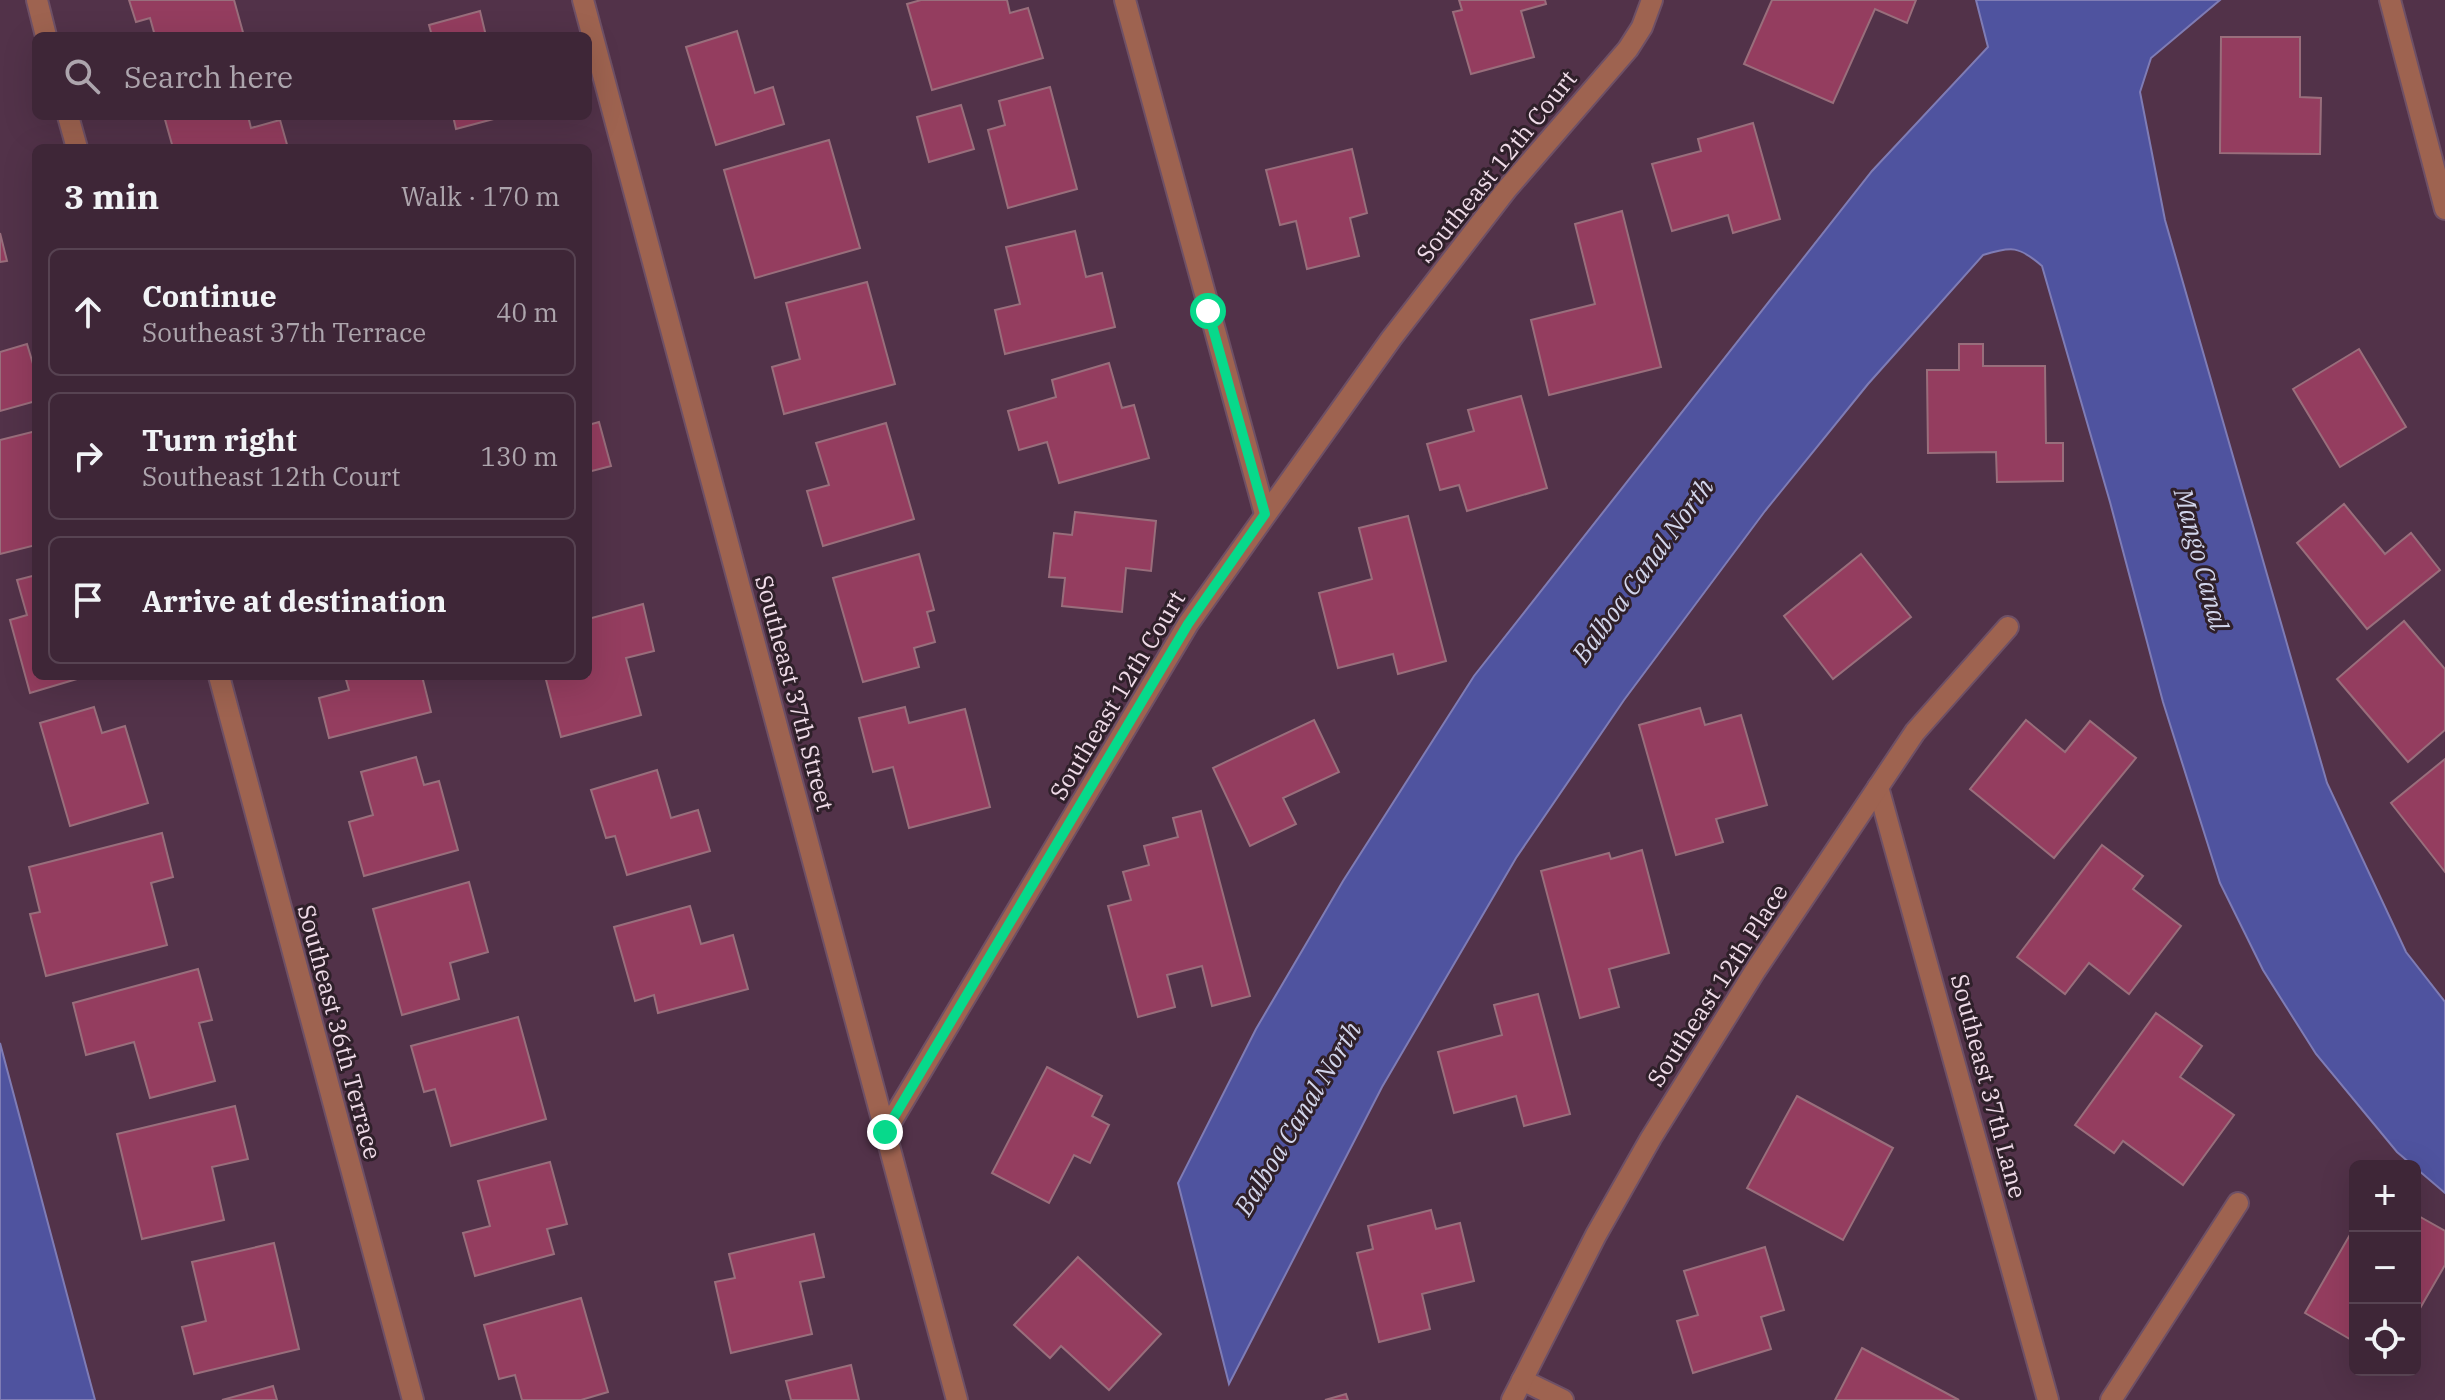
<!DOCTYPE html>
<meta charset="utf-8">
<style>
body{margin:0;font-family:"IBM Plex Serif",serif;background:#452e3f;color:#f1f3f6}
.controls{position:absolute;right:24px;bottom:24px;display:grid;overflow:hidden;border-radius:12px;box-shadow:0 8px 32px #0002}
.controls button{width:72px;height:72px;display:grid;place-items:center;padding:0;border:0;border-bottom:2px solid #574352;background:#3e2637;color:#f1f3f6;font:40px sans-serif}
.stop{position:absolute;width:24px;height:24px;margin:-18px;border:6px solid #07d98b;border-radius:50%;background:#fff}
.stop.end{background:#07d98b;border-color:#fff;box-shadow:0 2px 8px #0008}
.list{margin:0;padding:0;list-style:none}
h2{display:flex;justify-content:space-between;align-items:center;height:104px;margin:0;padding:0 32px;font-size:34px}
h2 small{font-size:26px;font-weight:400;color:#ada5ad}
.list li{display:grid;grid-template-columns:52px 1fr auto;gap:24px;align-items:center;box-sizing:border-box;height:128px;margin:0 16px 16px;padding:0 16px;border:2px solid #574352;border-radius:12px}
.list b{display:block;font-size:30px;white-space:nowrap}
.list p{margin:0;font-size:26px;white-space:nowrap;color:#ada5ad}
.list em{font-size:26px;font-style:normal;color:#ada5ad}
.icon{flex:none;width:44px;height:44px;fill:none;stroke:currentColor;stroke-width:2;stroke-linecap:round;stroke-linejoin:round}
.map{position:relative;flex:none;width:2445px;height:1400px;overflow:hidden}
.search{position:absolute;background:#3e2637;box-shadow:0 8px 32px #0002;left:32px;top:32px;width:560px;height:88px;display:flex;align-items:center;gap:20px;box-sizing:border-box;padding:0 28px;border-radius:12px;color:#ada5ad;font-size:30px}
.panel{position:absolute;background:#3e2637;box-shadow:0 8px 32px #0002;left:32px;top:144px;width:560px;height:536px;border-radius:12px}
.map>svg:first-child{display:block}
.water{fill:#4f539f;stroke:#7f7cb5;stroke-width:2}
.building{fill:#943d5f;stroke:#996e7c;stroke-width:2}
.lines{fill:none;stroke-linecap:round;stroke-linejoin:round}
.minor-casing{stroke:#6e5066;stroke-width:24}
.minor{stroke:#9e6350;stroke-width:20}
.route{stroke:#07d98b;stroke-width:10}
.labels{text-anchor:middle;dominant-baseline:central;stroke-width:6;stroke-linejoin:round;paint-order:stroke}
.street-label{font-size:24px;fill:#efdbe8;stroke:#2f202a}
.water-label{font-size:26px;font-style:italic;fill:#d2d5eb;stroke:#2f202a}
</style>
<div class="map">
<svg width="2445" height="1400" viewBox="0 0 2445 1400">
<rect width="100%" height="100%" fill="#523249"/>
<!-- water -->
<g class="water">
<path d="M1976 0H2220L2151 58 2140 92 2165 220 2327 783 2406 952 2445 1002V1193L2397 1152 2316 1054 2263 970 2220 883 2163 702 2110 502 2042 266C2019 246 2012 246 1983 255L1868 384 1765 511 1624 700 1516 858 1382 1087 1229 1384 1178 1183 1256 1029 1343 881 1474 676 1872 171 1988 47Z"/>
<path d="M0 1043 95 1400H0Z"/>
</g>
<!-- building -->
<g class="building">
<path d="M129 0H234L244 36H155L150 18 136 22Z"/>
<path d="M921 0H1007L1010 13 1028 8 1043 58 932 90 907 4Z"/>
<path d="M1459 0H1545L1546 4 1521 11 1534 57 1471 74 1453 12 1462 10Z"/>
<path d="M1772 0H1916L1907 23 1875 9 1833 103 1744 64Z"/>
<path d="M480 11 486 36H432L429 25Z"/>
<path d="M737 31 755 93 773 87 784 124 716 145 686 47Z"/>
<path d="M2221 37H2300V97L2321 98 2320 154 2220 153Z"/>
<path d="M1050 87 1077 189 1008 208 988 130 1005 125 999 101Z"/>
<path d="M961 105 974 149 929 162 917 117Z"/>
<path d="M164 116H248L251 128 280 120 288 148H173Z"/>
<path d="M453 116H505L456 129Z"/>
<path d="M1753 123 1780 219 1733 233 1728 215 1672 231 1652 164 1701 151 1698 139Z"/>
<path d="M829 140 860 248 755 278 724 170Z"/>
<path d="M1352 149 1367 213 1350 218 1359 256 1307 269 1296 221 1280 225 1266 170Z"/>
<path d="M1622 211 1661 367 1549 395 1531 320 1595 304 1575 224Z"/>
<path d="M1075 231 1086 277 1102 273 1115 327 1005 354 995 310 1020 304 1006 247Z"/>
<path d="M0 233 7 261 0 262Z"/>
<path d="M867 282 895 384 784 414 772 367 800 359 786 303Z"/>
<path d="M27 344 36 374V401L0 411V352Z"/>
<path d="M1959 344H1983V366H2045L2046 443H2063V481L1997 482 1996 452 1928 453 1927 370H1959Z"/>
<path d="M2359 349 2406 427 2340 467 2293 389Z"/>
<path d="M1109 363 1122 408 1134 405 1149 458 1059 483 1047 442 1019 450 1008 411 1056 397 1052 380Z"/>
<path d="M1521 396 1547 488 1467 511 1459 485 1440 490 1427 444 1474 431 1468 410Z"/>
<path d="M599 422 611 466 588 472V425Z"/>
<path d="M886 423 914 519 823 546 807 491 829 485 816 443Z"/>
<path d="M36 431V545L0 554V440Z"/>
<path d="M2344 504 2385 554 2411 533 2440 570 2367 629 2297 543Z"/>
<path d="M1075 512 1156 521 1151 571 1126 568 1122 612 1062 606 1065 578 1049 577 1054 533 1072 535Z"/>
<path d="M1408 516 1446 661 1398 674 1393 654 1338 668 1319 593 1372 579 1359 528Z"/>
<path d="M919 554 934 610 927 612 935 642 914 648 919 667 863 682 833 578Z"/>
<path d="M1861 554 1911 617 1833 679 1784 616Z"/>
<path d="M36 575V676H87L30 693 10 620 27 615 17 580Z"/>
<path d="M643 604 654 651 626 658 641 715 561 737 545 676H588V619Z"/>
<path d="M2404 621 2445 669V730L2408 762 2337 679Z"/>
<path d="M345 676H422L431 712 329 738 319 698 349 690Z"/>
<path d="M94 707 102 733 125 726 148 803 70 826 40 723Z"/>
<path d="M905 707 909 723 965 709 990 807 909 828 893 767 873 772 859 718Z"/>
<path d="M1700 708 1705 725 1741 715 1767 805 1716 819 1723 842 1676 855 1639 725Z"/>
<path d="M1314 720 1339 772 1283 798 1296 824 1250 846 1213 768Z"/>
<path d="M2026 720 2065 752 2090 721 2136 758 2054 858 1970 789Z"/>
<path d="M416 757 424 785 439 781 458 850 364 876 349 822 373 815 361 772Z"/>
<path d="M2445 759V872L2391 803Z"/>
<path d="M657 770 671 818 698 810 710 851 627 875 615 836 606 838 591 790Z"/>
<path d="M1201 811 1250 996 1212 1006 1202 966 1167 975 1175 1007 1138 1017 1108 906 1131 900 1123 872 1149 865 1144 846 1178 837 1173 818Z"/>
<path d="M162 833 173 877 151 883 167 945 46 976 30 914 40 912 29 867Z"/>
<path d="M2102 845 2143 876 2133 889 2181 926 2129 994 2089 963 2065 994 2017 957Z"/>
<path d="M1642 850 1669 953 1609 969 1619 1007 1580 1018 1541 871 1609 853 1611 859Z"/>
<path d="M469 882 488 952 450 963 459 999 402 1015 373 909Z"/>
<path d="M690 906 701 944 733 935 748 989 658 1013 654 995 635 1001 614 927Z"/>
<path d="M198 969 212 1020 199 1023 215 1081 150 1098 134 1042 86 1055 73 1003Z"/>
<path d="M1538 994 1570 1114 1524 1126 1516 1096 1454 1113 1438 1052 1502 1035 1494 1005Z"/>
<path d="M2156 1013 2202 1046 2180 1077 2234 1115 2183 1185 2123 1141 2114 1153 2075 1125Z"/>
<path d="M518 1017 546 1119 451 1146 435 1089 424 1092 411 1046Z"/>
<path d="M1047 1067 1102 1096 1092 1116 1109 1125 1090 1163 1074 1155 1049 1203 992 1173Z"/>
<path d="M1797 1096 1893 1148 1843 1240 1747 1188Z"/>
<path d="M235 1106 248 1159 212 1167 224 1220 142 1239 117 1134Z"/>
<path d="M550 1162 567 1224 547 1229 554 1254 475 1276 463 1233 490 1226 478 1181Z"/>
<path d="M1431 1210 1436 1229 1460 1223 1474 1281 1422 1294 1430 1329 1379 1342 1357 1253 1373 1249 1368 1226Z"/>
<path d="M2415 1214 2445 1231V1265L2415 1317Z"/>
<path d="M2355 1226V1342L2305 1313Z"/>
<path d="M814 1234 824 1277 800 1282 812 1334 731 1353 715 1282 735 1278 729 1254Z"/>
<path d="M274 1243 299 1349 194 1374 182 1327 206 1321 192 1262Z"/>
<path d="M1765 1247 1784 1310 1761 1317 1771 1349 1693 1373 1677 1321 1698 1315 1684 1271Z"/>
<path d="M1078 1257 1161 1334 1109 1390 1061 1346 1050 1358 1014 1325Z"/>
<path d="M581 1298 608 1392 581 1400H522L515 1375 499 1379 484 1325Z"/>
<path d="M1862 1348 1959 1400H1835Z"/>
<path d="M851 1365 859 1400H791L786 1381Z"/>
<path d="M273 1386 277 1400H222Z"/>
<path d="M1346 1394 1348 1400H1325Z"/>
</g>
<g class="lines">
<!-- minor casing -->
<g class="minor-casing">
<g id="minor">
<path d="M37 0 46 36"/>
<path d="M583 0 957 1400"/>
<path d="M1125 0 1265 514"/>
<path d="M2390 0 2445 209"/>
<path d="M68 116 77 148"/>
<path d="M219 676 413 1400"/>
<path d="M1878 787 2048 1400"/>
<path d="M885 1132 1188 624 1391 339 1507 189 1628 49 1642 27 1652 0"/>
<path d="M1522 1380 1563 1400"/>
<path d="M1512 1400 1596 1235 1651 1138 1755 971 1915 732 2008 627"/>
<path d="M2111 1400 2238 1203"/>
</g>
</g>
<!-- minor -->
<use href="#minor" class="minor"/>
</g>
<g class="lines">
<!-- route -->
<path class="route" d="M885 1132 1188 624 1265 514 1208 311"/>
</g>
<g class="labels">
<!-- street labels -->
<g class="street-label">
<text transform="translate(1496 166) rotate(-51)">Southeast 12th Court</text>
<text transform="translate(795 693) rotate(75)">Southeast 37th Street</text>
<text transform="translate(1117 695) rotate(-59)">Southeast 12th Court</text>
<text transform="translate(1717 985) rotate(-57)">Southeast 12th Place</text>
<text transform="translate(340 1032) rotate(75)">Southeast 36th Terrace</text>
<text transform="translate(1989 1086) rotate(75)">Southeast 37th Lane</text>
</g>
<!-- water labels -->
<g class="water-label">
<text transform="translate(2202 559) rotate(75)">Mango Canal</text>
<text transform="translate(1642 570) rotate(-54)">Balboa Canal North</text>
<text transform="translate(1297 1118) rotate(-59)">Balboa Canal North</text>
</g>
</g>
</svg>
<div class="controls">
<button>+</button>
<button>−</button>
<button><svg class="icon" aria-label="locate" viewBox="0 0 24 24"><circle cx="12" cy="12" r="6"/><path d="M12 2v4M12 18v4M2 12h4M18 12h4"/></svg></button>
</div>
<div class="stop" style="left:1208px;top:311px"></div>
<div class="stop end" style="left:885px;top:1132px"></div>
<div class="search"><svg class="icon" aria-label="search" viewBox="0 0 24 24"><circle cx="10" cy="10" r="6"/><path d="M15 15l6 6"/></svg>Search here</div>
<section class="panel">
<h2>3 min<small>Walk · 170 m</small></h2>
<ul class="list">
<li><svg class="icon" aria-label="ahead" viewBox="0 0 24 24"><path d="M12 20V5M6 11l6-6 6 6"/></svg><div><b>Continue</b><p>Southeast 37th Terrace</p></div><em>40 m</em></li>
<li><svg class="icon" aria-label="right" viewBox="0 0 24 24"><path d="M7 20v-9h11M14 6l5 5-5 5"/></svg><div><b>Turn right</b><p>Southeast 12th Court</p></div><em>130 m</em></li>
<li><svg class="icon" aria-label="arrive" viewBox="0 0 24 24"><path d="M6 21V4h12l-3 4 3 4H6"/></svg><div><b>Arrive at destination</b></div></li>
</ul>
</section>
</div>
